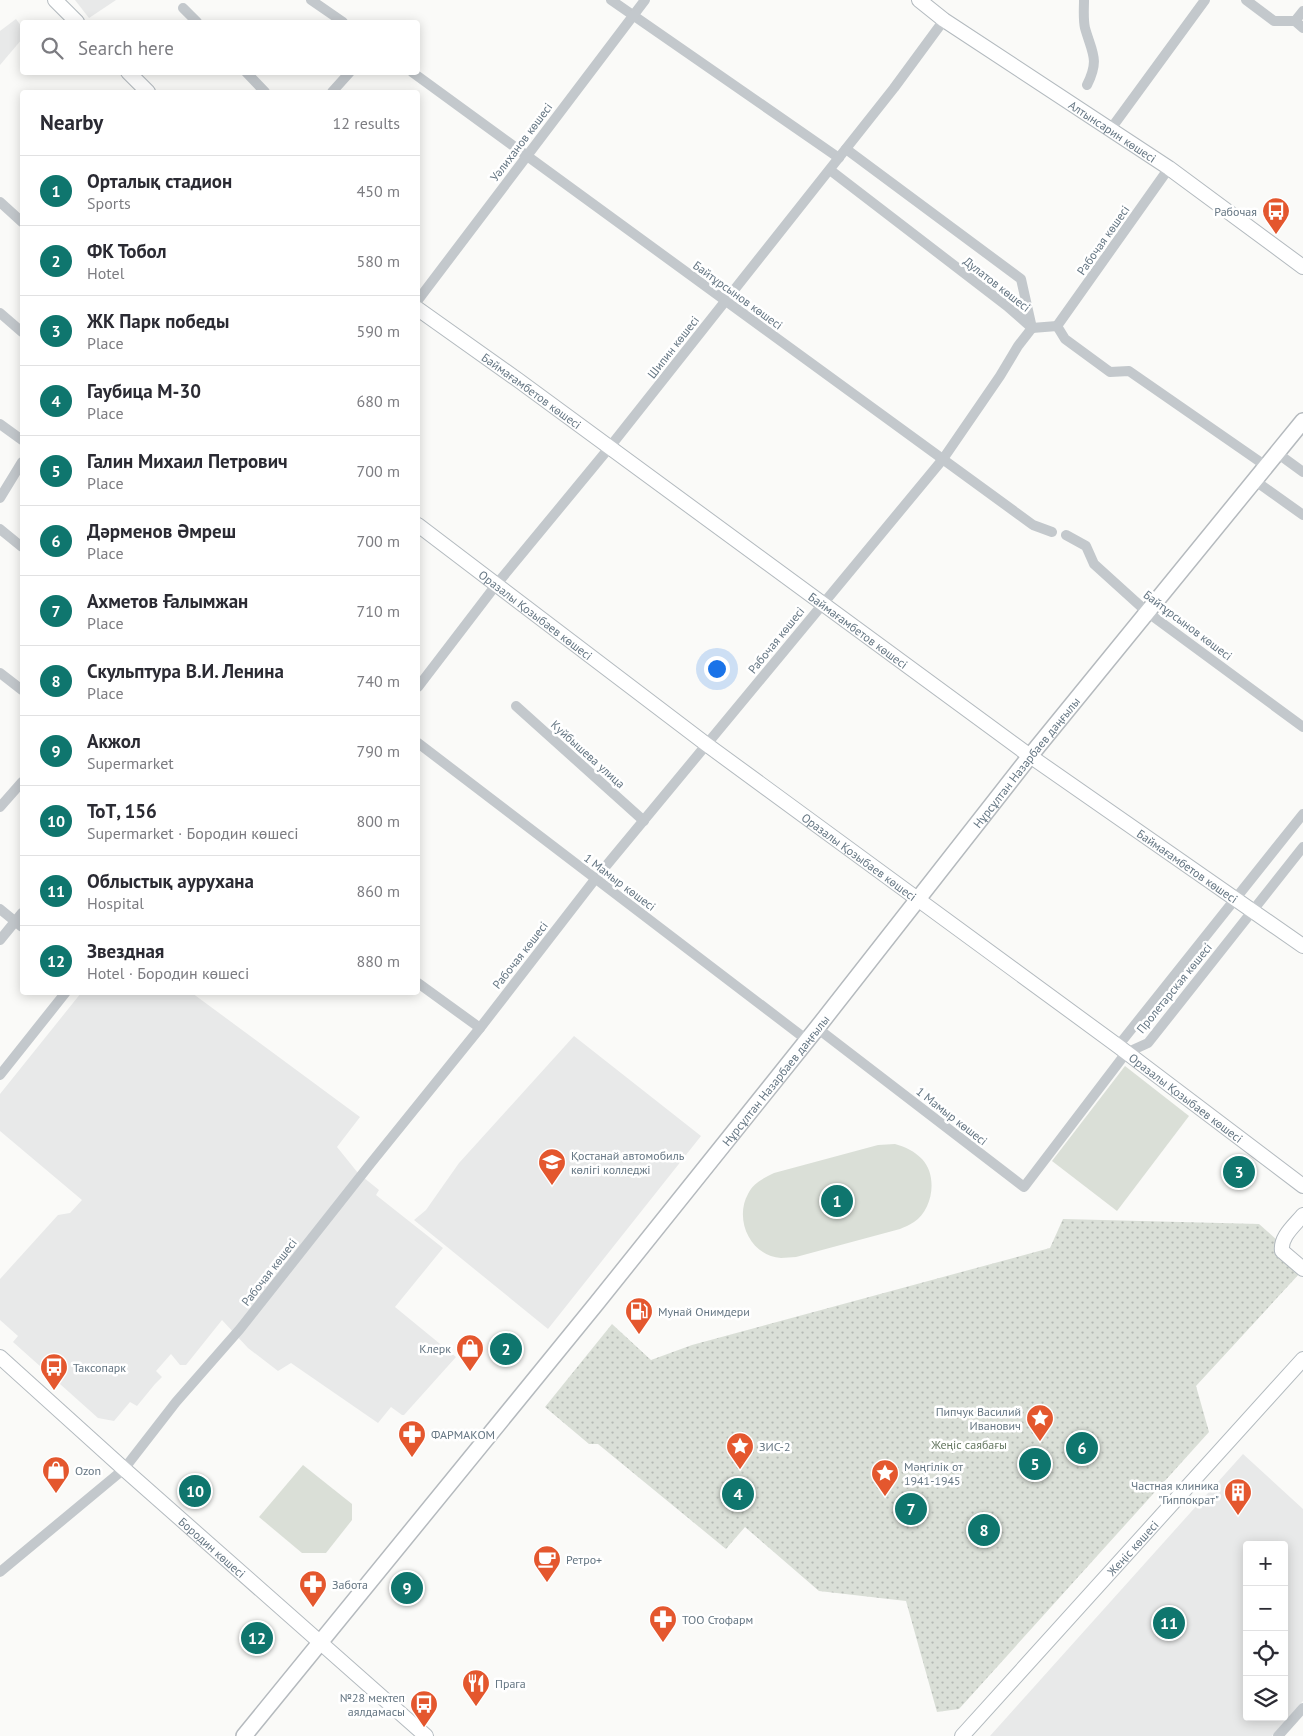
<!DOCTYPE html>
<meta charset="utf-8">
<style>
body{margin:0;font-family:"PT Sans",sans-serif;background:#f7f7f7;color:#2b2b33}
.controls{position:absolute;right:15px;bottom:15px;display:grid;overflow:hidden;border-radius:5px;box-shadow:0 2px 12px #0003}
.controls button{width:45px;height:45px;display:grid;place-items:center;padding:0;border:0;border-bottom:1px solid #e1e1e2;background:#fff;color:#2b2b33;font:25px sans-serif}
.you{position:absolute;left:716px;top:668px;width:18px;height:18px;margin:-12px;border:4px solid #fff;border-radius:50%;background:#1a73e8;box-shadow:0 0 0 8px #1a73e833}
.badge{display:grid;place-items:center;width:32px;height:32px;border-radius:50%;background:#0f766e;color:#fff;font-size:16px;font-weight:700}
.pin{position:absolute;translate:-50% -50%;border:2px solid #fff;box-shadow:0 1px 5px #0006}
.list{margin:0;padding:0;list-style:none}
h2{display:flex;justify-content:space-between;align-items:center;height:65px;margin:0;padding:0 20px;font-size:21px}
h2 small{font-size:16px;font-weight:400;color:#7c7c81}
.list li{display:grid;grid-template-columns:32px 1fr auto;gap:15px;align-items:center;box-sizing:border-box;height:70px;padding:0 20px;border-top:1px solid #e1e1e2}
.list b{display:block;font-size:19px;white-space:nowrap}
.list p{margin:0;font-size:16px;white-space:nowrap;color:#7c7c81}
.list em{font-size:16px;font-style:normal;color:#7c7c81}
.icon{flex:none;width:28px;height:28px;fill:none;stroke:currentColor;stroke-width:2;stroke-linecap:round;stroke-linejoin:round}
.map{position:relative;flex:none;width:1303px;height:1736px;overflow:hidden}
.search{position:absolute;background:#fff;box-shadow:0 2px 12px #0003;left:20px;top:20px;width:400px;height:55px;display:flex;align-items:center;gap:12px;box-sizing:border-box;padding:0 18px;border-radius:5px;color:#7c7c81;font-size:19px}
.panel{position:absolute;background:#fff;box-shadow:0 2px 12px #0003;left:20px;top:90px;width:400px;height:905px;border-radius:5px}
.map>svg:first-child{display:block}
.built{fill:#e8e9e9;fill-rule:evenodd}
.grass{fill:#dadfd7}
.park{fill:url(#park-dots)}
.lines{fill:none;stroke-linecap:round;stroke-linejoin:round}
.secondary-casing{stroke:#b3babf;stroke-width:16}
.primary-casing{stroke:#b5babe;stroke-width:18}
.street{stroke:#c3c8cc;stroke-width:10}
.secondary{stroke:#fff;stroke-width:14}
.primary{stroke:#fff;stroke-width:15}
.labels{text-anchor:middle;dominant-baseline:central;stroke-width:5;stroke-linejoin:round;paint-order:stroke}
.street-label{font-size:12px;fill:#657683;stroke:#fff}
.poi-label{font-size:12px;fill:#657683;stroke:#fff;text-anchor:start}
.park-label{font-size:12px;fill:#687a64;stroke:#fff}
</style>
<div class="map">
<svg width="1303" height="1736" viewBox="0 0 1303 1736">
<defs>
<pattern id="park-dots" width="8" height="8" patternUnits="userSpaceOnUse" patternTransform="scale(1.25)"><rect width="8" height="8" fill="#dadfd7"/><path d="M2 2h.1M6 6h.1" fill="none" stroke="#b4b9b4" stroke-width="1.8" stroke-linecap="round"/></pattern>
</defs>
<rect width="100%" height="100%" fill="#fafaf8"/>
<!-- built -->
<g class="built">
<path d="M75 0H116L89 18Z"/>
<path d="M16 19 22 27V39L0 65V31Z"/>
<path d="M81 993H192L360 1117 337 1147 358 1173 379 1190 376 1195 443 1248 395 1307 456 1357 404 1415H402L391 1407 378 1423 291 1363 278 1371 248 1348 222 1320 186 1365H180L171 1354 156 1371 162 1377 155 1384 137 1406 130 1402 114 1421 98 1418 13 1342 18 1336 0 1320V1279L58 1215 70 1213 82 1200 0 1131V1094Z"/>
<path d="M574 1036 701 1136 548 1329 414 1220 426 1210 459 1163Z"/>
<path d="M1243 1454 1303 1509V1701L1272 1736H990ZM1247 1545H1284V1717H1247Z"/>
</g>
<!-- grass -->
<g class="grass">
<path d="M1125 1066 1189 1116 1117 1211 1052 1161Z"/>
<path d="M895 1144C906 1147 914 1151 922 1159 938 1176 933 1209 914 1222 910 1225 904 1227 900 1229L796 1257C791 1257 786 1258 781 1258 750 1256 734 1219 748 1194 753 1183 764 1178 774 1173L878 1145Z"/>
<path d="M303 1465 352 1504V1520L326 1553H302L259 1517Z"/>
</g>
<!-- park -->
<path class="park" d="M1063 1219 1259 1224 1277 1240 1300 1273 1196 1386 1209 1432 959 1709 937 1712 906 1601 819 1591 745 1527 726 1549 598 1444H589L545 1407 612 1324 651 1360 692 1345 1050 1248Z"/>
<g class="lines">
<!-- secondary casing -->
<g class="secondary-casing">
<g id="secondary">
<path d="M55 0 77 22"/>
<path id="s1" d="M919 0 944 20 1169 168 1303 267"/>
<path d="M128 72 148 92"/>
<path id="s2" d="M418 309 518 380 1030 756 1303 946"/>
<path id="s3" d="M418 525 706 744 1118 1046 1303 1186"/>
<path d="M1303 1215C1294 1226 1280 1237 1282 1251L1303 1269"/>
<path id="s4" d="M0 1357 124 1469 426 1736"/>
<path id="s5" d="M962 1736 1303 1359"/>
</g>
</g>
<!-- primary casing -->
<g class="primary-casing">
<g id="primary">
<path id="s6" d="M244 1736 596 1304 817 1028 1030 756 1303 421"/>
</g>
</g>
<!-- street -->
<g class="street">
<path d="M311 0 343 22"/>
<path d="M611 0 839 158"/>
<path d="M1084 0C1084 9 1083 19 1085 28 1092 53 1100 59 1087 85"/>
<path d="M1246 0 1274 21H1295L1303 28"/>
<path d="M183 8 197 22"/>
<path d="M1295 21 1303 11"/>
<path d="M246 72 265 92"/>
<path d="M412 72 1033 525 1052 532"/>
<path d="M332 92 350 72"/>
<path d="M1110 130 1205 0"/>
<path d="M846 149 1021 279 1032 328"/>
<path d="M830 170 1007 306 1032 328"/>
<path d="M0 202 22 222"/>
<path d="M418 300 645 0"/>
<path d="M0 313 22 332"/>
<path d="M1057 326 1065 339 1110 372 1129 371 1266 466"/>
<path d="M1057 326 1169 168"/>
<path d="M1032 328 1057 326"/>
<path d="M0 424 22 440"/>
<path d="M1277 453 1303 472"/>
<path d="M1254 480 1303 515"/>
<path d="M0 498 22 462"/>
<path d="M0 529 22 547"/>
<path d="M1066 535 1086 546 1094 564 1147 612 1303 727"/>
<path d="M0 673 22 690"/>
<path d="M418 687 496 585 609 448 894 88 944 20"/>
<path d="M516 706 644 821"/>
<path d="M418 743 807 1040"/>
<path d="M0 807 22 782"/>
<path d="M0 909 22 927"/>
<path d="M0 940 22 913"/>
<path d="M418 983 480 1028"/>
<path d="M817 1028 1024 1187 1126 1053 1148 1043 1303 847"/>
<path d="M1118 1046 1303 814"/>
<path d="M0 1075 66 992"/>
<path d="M0 1572 124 1469 176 1402 240 1329 371 1163 480 1028 596 878 943 459 1000 376 1018 346 1032 328"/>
<path d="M1278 1736 1303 1708"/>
</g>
<!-- secondary -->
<use href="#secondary" class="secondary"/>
<!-- primary -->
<use href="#primary" class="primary"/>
</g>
<!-- icons -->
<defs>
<g id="bus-pin" transform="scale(1.4375)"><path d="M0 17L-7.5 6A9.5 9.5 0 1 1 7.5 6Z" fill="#e4572e" stroke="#fff"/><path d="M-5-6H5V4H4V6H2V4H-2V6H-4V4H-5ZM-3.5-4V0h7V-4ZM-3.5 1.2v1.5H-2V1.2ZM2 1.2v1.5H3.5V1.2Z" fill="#fff"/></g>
<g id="university-pin" transform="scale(1.4375)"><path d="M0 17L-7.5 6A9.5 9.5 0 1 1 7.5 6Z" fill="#e4572e" stroke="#fff"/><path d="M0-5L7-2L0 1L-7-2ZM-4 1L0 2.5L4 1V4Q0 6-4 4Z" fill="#fff"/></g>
<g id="fuel-pin" transform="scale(1.4375)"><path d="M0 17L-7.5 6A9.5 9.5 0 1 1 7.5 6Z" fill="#e4572e" stroke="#fff"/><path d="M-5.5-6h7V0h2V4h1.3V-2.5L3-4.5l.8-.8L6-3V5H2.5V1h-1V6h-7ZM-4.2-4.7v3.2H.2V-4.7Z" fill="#fff"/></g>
<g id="shop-pin" transform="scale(1.4375)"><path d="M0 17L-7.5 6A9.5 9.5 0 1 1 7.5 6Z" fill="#e4572e" stroke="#fff"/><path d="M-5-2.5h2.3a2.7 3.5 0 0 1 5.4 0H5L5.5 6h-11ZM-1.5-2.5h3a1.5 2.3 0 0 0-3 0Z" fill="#fff"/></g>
<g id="sight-pin" transform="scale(1.4375)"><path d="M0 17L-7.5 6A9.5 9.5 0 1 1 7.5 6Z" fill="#e4572e" stroke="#fff"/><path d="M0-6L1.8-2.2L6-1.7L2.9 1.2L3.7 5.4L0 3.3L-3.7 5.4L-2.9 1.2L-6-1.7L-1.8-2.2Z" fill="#fff"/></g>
<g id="pharmacy-pin" transform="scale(1.4375)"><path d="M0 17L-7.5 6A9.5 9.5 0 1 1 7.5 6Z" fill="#e4572e" stroke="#fff"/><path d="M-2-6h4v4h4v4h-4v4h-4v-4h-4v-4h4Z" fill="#fff"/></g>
<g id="building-pin" transform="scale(1.4375)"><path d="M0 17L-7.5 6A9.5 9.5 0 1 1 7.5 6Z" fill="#e4572e" stroke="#fff"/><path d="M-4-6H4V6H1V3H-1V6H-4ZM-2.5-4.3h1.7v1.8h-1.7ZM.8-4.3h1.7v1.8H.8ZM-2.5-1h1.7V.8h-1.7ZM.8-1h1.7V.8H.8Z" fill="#fff"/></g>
<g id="cafe-pin" transform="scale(1.4375)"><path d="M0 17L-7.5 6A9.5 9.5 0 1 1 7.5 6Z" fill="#e4572e" stroke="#fff"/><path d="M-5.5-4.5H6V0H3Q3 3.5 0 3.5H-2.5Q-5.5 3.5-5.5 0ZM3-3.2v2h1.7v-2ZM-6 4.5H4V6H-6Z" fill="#fff"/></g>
<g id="restaurant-pin" transform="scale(1.4375)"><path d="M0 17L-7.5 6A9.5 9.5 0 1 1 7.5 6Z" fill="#e4572e" stroke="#fff"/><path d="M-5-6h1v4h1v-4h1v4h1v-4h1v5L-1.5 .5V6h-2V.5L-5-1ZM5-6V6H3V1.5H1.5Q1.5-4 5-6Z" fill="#fff"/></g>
</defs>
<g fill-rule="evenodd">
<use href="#bus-pin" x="1276" y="211"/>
<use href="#university-pin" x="552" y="1162"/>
<use href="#fuel-pin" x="639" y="1311"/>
<use href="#shop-pin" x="470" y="1348"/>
<use href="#bus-pin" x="54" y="1367"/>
<use href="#sight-pin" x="1040" y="1418"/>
<use href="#pharmacy-pin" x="412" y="1434"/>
<use href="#sight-pin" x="740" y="1446"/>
<use href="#shop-pin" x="56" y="1470"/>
<use href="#sight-pin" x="885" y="1473"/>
<use href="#building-pin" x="1238" y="1492"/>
<use href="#cafe-pin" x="547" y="1559"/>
<use href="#pharmacy-pin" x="313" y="1584"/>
<use href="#pharmacy-pin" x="663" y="1619"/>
<use href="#restaurant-pin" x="476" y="1683"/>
<use href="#bus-pin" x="424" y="1704"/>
</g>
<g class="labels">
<!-- street labels -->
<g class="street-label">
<text stroke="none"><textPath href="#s1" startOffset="234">Алтынсарин көшесі</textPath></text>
<text transform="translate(521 142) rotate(-53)">Уәлиханов көшесі</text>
<text transform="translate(1103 240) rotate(-55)">Рабочая көшесі</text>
<text transform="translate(997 284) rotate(38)">Дулатов көшесі</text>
<text transform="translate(738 295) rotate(36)">Байтұрсынов көшесі</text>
<text transform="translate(673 347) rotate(-52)">Шипин көшесі</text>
<text stroke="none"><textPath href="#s2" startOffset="140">Баймағамбетов көшесі</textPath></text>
<text stroke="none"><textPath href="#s3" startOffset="148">Оразалы Қозыбаев көшесі</textPath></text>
<text transform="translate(1188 625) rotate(37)">Байтұрсынов көшесі</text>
<text stroke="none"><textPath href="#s2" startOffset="545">Баймағамбетов көшесі</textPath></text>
<text transform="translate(776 640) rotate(-51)">Рабочая көшесі</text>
<text transform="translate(588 754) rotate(42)">Куйбышева улица</text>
<text stroke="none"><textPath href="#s6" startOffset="1249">Нұрсұлтан Назарбаев даңғылы</textPath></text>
<text stroke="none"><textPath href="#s3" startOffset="552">Оразалы Қозыбаев көшесі</textPath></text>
<text stroke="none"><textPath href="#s2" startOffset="950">Баймағамбетов көшесі</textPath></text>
<text transform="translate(620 882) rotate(37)">1 Мамыр көшесі</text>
<text transform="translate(520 955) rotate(-52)">Рабочая көшесі</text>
<text transform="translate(1174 988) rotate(-51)">Пролетарская көшесі</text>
<text stroke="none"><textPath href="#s6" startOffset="844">Нұрсұлтан Назарбаев даңғылы</textPath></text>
<text stroke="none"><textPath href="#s3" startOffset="958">Оразалы Қозыбаев көшесі</textPath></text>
<text transform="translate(952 1116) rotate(38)">1 Мамыр көшесі</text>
<text transform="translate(269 1272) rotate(-52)">Рабочая көшесі</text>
<text stroke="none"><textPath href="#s4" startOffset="285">Бородин көшесі</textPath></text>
<text stroke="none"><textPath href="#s5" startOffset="254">Жеңіс көшесі</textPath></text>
</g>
<!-- poi labels -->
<g class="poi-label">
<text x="1257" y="211" text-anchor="end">Рабочая</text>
<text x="571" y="1155">Қостанай автомобиль<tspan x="571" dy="14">көлігі колледжі</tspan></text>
<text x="658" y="1311">Мунай Онимдери</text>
<text x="451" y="1348" text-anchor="end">Клерк</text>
<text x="73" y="1367">Таксопарк</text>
<text x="1021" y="1411" text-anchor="end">Пипчук Василий<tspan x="1021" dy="14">Иванович</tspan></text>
<text x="431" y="1434">ФАРМАКОМ</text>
<text x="759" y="1446">ЗИС-2</text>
<text x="904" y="1466">Мәңгілік от<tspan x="904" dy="14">1941-1945</tspan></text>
<text x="75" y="1470">Ozon</text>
<text x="1219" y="1485" text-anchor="end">Частная клиника<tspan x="1219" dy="14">"Гиппократ"</tspan></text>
<text x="566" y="1559">Ретро+</text>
<text x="332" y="1584">Забота</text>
<text x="682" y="1619">ТОО Стофарм</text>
<text x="495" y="1683">Прага</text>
<text x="405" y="1697" text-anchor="end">№28 мектеп<tspan x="405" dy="14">аялдамасы</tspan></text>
</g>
<!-- park labels -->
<g class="park-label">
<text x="969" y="1444">Жеңіс саябағы</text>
</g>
</g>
</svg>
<div class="controls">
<button>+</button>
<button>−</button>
<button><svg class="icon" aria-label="locate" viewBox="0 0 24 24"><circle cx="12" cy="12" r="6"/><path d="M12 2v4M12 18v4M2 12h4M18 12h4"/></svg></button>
<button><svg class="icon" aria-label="layers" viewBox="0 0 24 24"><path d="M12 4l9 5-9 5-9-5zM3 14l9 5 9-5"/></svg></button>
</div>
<div class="you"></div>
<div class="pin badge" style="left:837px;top:1201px">1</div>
<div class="pin badge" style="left:506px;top:1349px">2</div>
<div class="pin badge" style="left:1239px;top:1172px">3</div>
<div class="pin badge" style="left:738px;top:1494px">4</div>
<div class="pin badge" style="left:1035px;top:1464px">5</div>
<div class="pin badge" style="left:1082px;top:1448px">6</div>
<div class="pin badge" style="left:911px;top:1509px">7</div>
<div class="pin badge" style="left:984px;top:1530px">8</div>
<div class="pin badge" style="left:407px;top:1588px">9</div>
<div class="pin badge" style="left:195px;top:1491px">10</div>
<div class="pin badge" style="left:1169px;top:1623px">11</div>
<div class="pin badge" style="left:257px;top:1638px">12</div>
<div class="search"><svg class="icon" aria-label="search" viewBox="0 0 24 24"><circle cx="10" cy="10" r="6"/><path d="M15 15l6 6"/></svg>Search here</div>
<section class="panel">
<h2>Nearby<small>12 results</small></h2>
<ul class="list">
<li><span class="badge">1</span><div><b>Орталық стадион</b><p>Sports</p></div><em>450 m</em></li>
<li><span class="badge">2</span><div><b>ФК Тобол</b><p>Hotel</p></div><em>580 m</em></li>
<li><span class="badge">3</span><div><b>ЖК Парк победы</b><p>Place</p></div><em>590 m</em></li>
<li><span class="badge">4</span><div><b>Гаубица М-30</b><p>Place</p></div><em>680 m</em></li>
<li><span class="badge">5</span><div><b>Галин Михаил Петрович</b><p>Place</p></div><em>700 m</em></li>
<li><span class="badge">6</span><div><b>Дәрменов Әмреш</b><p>Place</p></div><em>700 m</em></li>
<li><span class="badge">7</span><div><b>Ахметов Ғалымжан</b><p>Place</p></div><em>710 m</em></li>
<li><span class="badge">8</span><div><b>Скульптура В.И. Ленина</b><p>Place</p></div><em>740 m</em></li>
<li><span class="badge">9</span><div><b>Акжол</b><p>Supermarket</p></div><em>790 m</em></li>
<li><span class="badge">10</span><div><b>ТоТ, 156</b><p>Supermarket · Бородин көшесі</p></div><em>800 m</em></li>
<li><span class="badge">11</span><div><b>Облыстық аурухана</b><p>Hospital</p></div><em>860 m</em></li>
<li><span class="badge">12</span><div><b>Звездная</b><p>Hotel · Бородин көшесі</p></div><em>880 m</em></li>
</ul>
</section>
</div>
